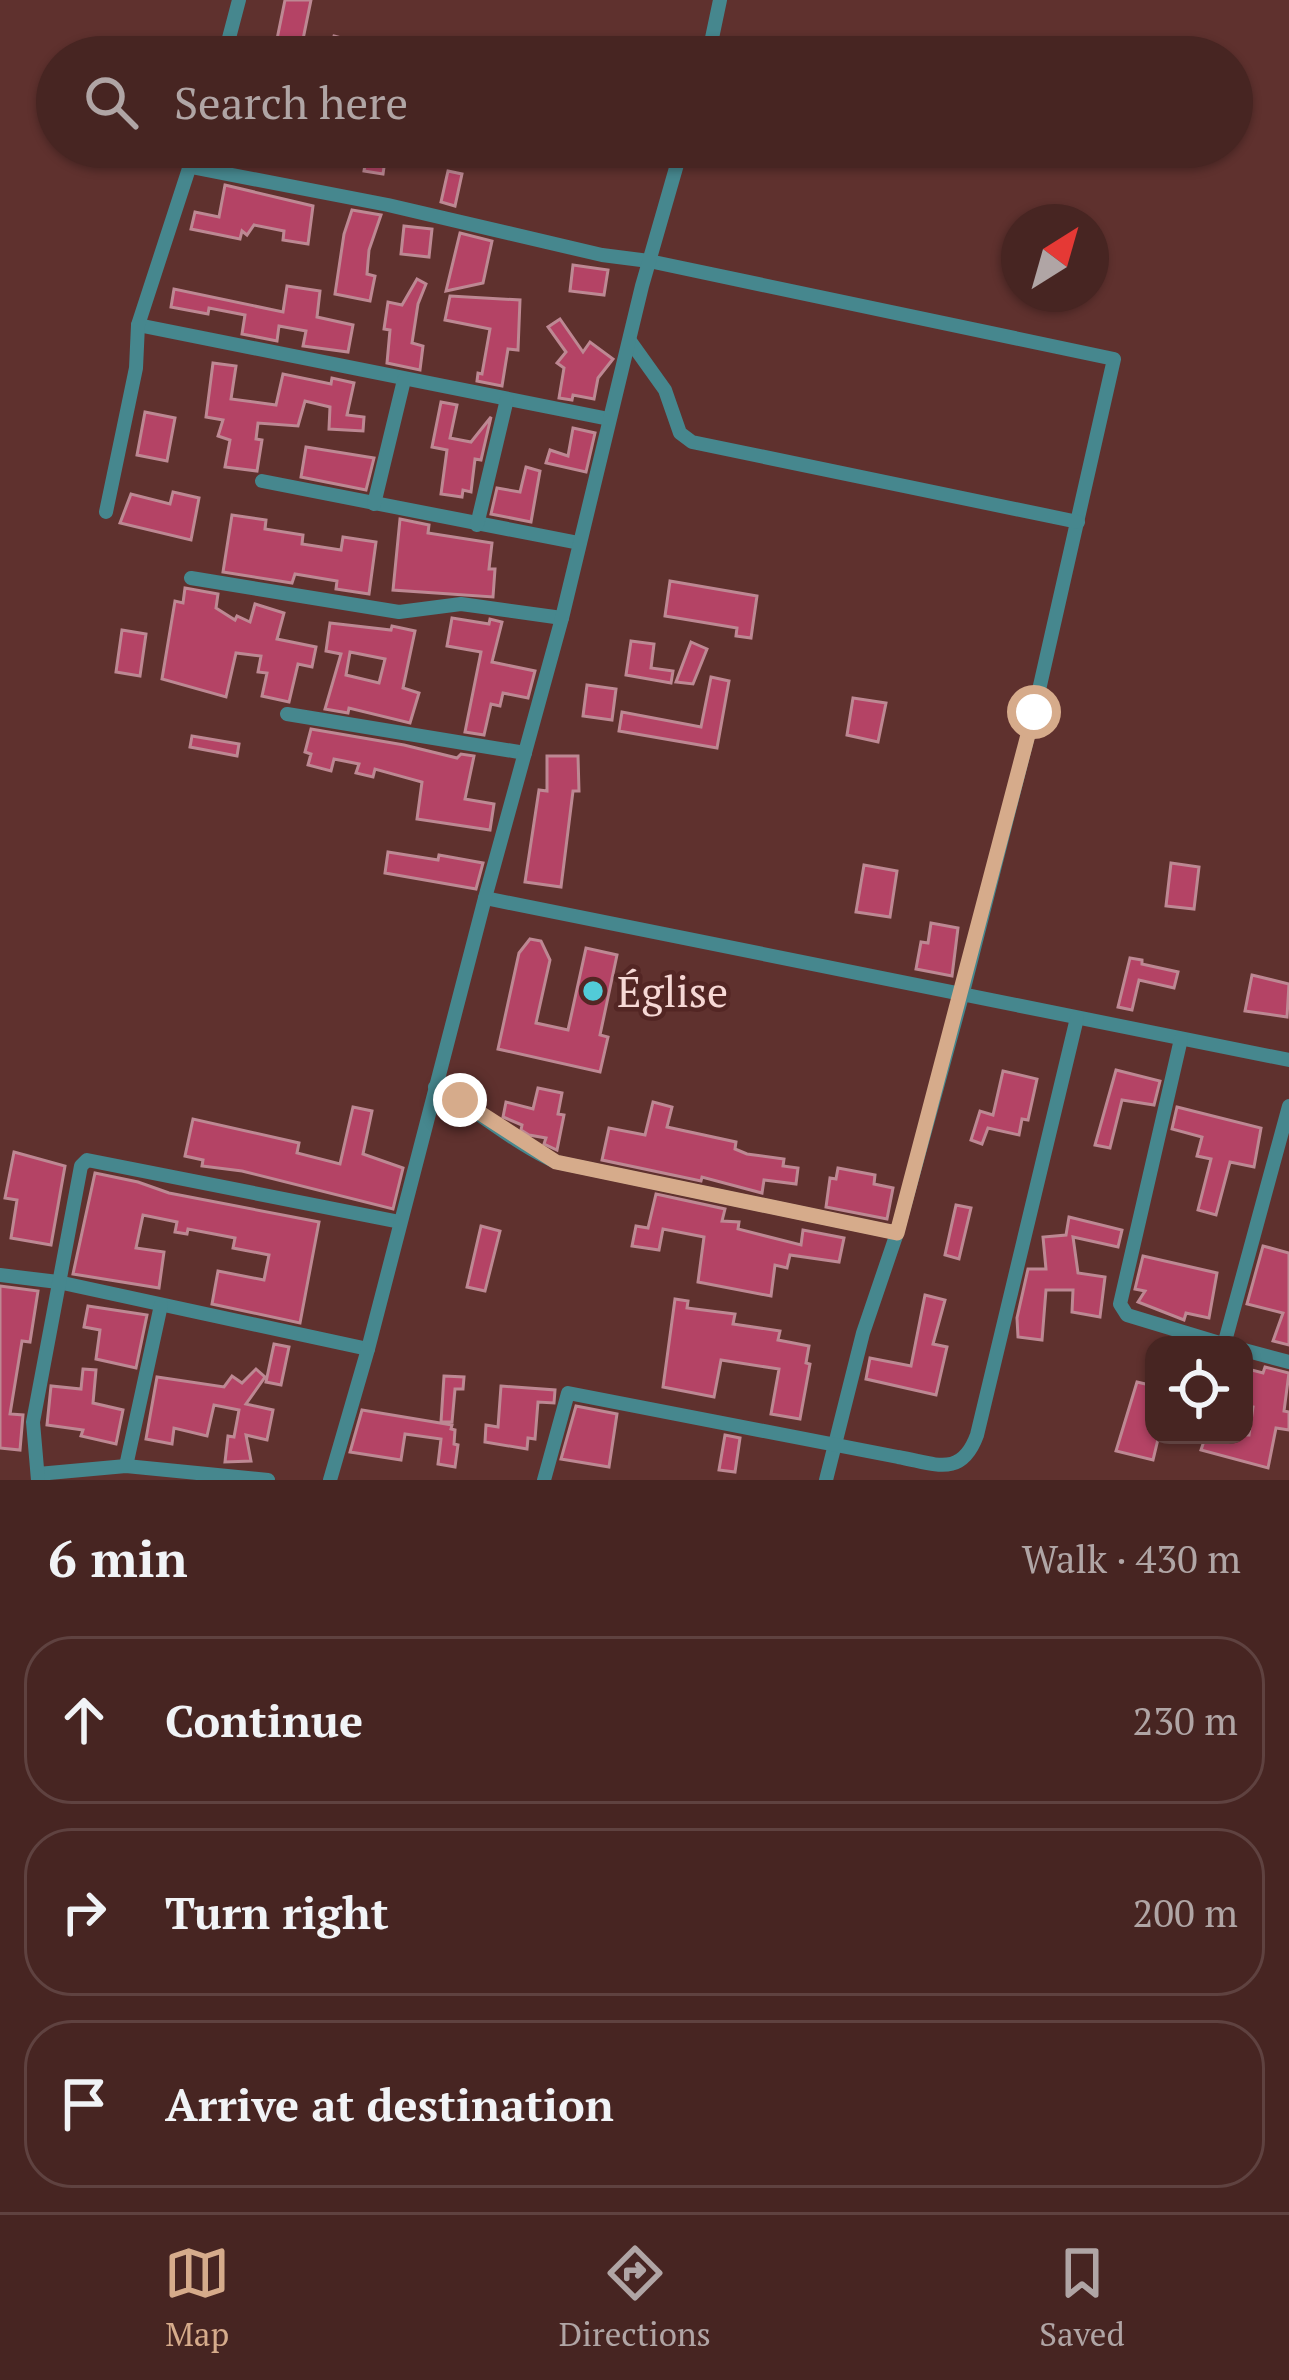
<!DOCTYPE html>
<meta charset="utf-8">
<style>
body{margin:0;font-family:"PT Serif",serif;background:#51312f;color:#f1f3f6}
.controls{position:absolute;right:36px;bottom:36px;display:grid;overflow:hidden;border-radius:24px;box-shadow:0 3px 9px #0004}
.controls button{width:108px;height:108px;display:grid;place-items:center;padding:0;border:0;border-bottom:3px solid #5f4240;background:#472522;color:#f1f3f6;font:60px sans-serif}
.compass{position:absolute;left:1001px;top:204px;width:108px;height:108px;border-radius:50%;background:#472522;box-shadow:0 3px 9px #0004;rotate:37deg}
.stop{position:absolute;width:36px;height:36px;margin:-27px;border:9px solid #d6ab8b;border-radius:50%;background:#fff}
.stop.end{background:#d6ab8b;border-color:#fff;box-shadow:0 3px 12px #0008}
.list{margin:0;padding:0;list-style:none}
h2{display:flex;justify-content:space-between;align-items:center;height:156px;margin:0;padding:0 48px;font-size:51px}
h2 small{font-size:39px;font-weight:400;color:#b0a5a5}
.list li{display:grid;grid-template-columns:78px 1fr auto;gap:36px;align-items:center;box-sizing:border-box;height:168px;margin:0 24px 24px;padding:0 24px;border:3px solid #5f4240;border-radius:48px}
.list b{display:block;font-size:45px;white-space:nowrap}
.list em{font-size:39px;font-style:normal;color:#b0a5a5}
.icon{flex:none;width:66px;height:66px;fill:none;stroke:currentColor;stroke-width:2;stroke-linecap:round;stroke-linejoin:round}
.map{position:relative;flex:none;width:1289px;height:1480px;overflow:hidden}
.search{position:absolute;background:#472522;box-shadow:0 3px 9px #0004;left:36px;right:36px;top:36px;height:132px;display:flex;align-items:center;gap:30px;box-sizing:border-box;padding:0 42px;border-radius:66px;color:#b0a5a5;font-size:45px}
.sheet{height:732px;background:#472522}
nav{display:flex;justify-content:space-around;align-items:center;box-sizing:border-box;height:168px;border-top:3px solid #5f4240;background:#472522;font-size:33px;color:#b0a5a5}
nav a{display:grid;justify-items:center;gap:6px}
nav .on{color:#d6ab8b}
.map>svg:first-child{display:block}
.building{fill:#b44365;stroke:#bd8893;stroke-width:3;fill-rule:evenodd}
.lines{fill:none;stroke-linecap:round;stroke-linejoin:round}
.minor{stroke:#46878e;stroke-width:14}
.route{stroke:#d6ab8b;stroke-width:15}
.poi-dot{fill:#52cbd8;stroke:#532624;stroke-width:4.5}
.labels{text-anchor:middle;dominant-baseline:central;stroke-width:9;stroke-linejoin:round;paint-order:stroke}
.poi-label{font-size:42px;fill:#f6d8d5;stroke:#532624;text-anchor:start}
</style>
<div class="map">
<svg width="1289" height="1480" viewBox="0 0 1289 1480">
<rect width="100%" height="100%" fill="#5f312e"/>
<!-- building -->
<g class="building">
<path d="M285 0H311L301 49 276 44Z"/>
<path d="M334 36 397 53V57H328Z"/>
<path d="M368 147H387L383 174 364 171Z"/>
<path d="M448 171 462 174 455 206 441 202Z"/>
<path d="M225 185 313 206 308 244 283 240 284 231 254 225 247 235 242 231 240 239 191 229 195 212 219 217Z"/>
<path d="M352 210 381 215 369 250 367 274 375 276 370 301 335 294 344 234Z"/>
<path d="M404 226 432 229 429 257 401 254Z"/>
<path d="M460 233 492 241 483 283 446 291Z"/>
<path d="M573 265 608 270 604 295 570 291Z"/>
<path d="M417 279 426 284 418 304 412 343 423 346 420 370 387 363 390 330 384 329 388 302 402 305Z"/>
<path d="M287 286 320 291 317 317 353 325 348 352 303 346 306 331 279 326 277 341 242 334 245 315 209 308 208 314 171 307 174 289 283 312Z"/>
<path d="M450 296 520 300 518 350 508 349 502 386 477 381 478 373 482 374 490 329 445 320Z"/>
<path d="M560 319 583 352 590 342 613 359 598 378 594 399 573 395 572 400 559 398 564 368 557 363 566 352 548 327Z"/>
<path d="M213 363 236 366 231 399 276 405 283 374 331 384 332 378 354 383 347 415 364 417 363 431 329 429 330 407 305 401 298 426 258 423 256 439 262 440 257 471 225 467 230 440 218 436 223 420 206 417Z"/>
<path d="M441 402 457 405 450 438 471 442 491 417 481 460 475 459 471 492 463 490 462 497 441 494 447 450 432 447Z"/>
<path d="M145 412 175 418 167 461 137 455Z"/>
<path d="M573 428 595 433 586 472 546 463 550 450 568 456Z"/>
<path d="M306 447 374 458 366 490 301 477Z"/>
<path d="M526 467 540 471 531 522 491 514 497 488 520 492Z"/>
<path d="M173 492 199 498 191 540 120 523 131 494 170 504Z"/>
<path d="M232 515 266 520 265 529 303 535 302 544 341 550 343 537 376 542 369 594 336 589 337 581 295 574 292 583 223 572Z"/>
<path d="M400 519 429 525 428 533 492 543 489 569H495L493 597 393 590Z"/>
<path d="M670 581 757 596 751 638 736 636 737 628 665 616Z"/>
<path d="M185 588 218 594 216 608 235 620 237 616 250 622 255 604 284 613 277 639 316 647 312 667 298 664 289 702 262 696 267 673 258 672 261 656 236 653 226 697 162 679 175 601 183 603Z"/>
<path d="M452 618 489 624 490 619 502 622 492 662 535 671 528 698 503 693 500 706 491 704 484 735 465 732 481 652 447 646Z"/>
<path d="M330 623 391 630 392 626 415 631 403 688 419 693 410 723 349 708 348 713 325 709 341 654 326 651ZM350 652 385 659 379 683 346 675Z"/>
<path d="M122 630 146 634 140 676 116 672Z"/>
<path d="M631 641 654 644 651 668 673 671 671 683 626 675Z"/>
<path d="M691 642 707 649 693 684 676 682Z"/>
<path d="M711 677 729 681 717 748 619 731 622 712 701 727Z"/>
<path d="M587 685 616 689 612 720 583 716Z"/>
<path d="M853 698 886 703 878 742 847 735Z"/>
<path d="M311 729 404 745 457 758 461 754 474 756 465 799 494 804 490 830 417 819 422 782 375 769 373 777 356 773 359 764 334 759 331 771 308 765 311 754 305 752Z"/>
<path d="M192 736 239 744 237 756 190 747Z"/>
<path d="M547 756H578L579 791H573L561 887 525 882 539 790 547 791Z"/>
<path d="M388 852 438 860 439 855 483 863 476 889 385 873Z"/>
<path d="M1171 863 1199 867 1194 909 1166 906Z"/>
<path d="M864 865 897 871 890 917 856 912Z"/>
<path d="M931 923 958 928 952 976 916 969 921 942 928 943Z"/>
<path d="M530 939 541 941 550 960 536 1023 568 1030 586 948 617 955 600 1035 608 1037 600 1072 498 1049 519 953Z"/>
<path d="M1130 958 1142 960V964L1178 972 1174 988 1139 980 1132 1010 1118 1007Z"/>
<path d="M1252 975 1289 984 1287 1017 1245 1011Z"/>
<path d="M1116 1070 1160 1081 1154 1105 1122 1100 1110 1148 1095 1145Z"/>
<path d="M1003 1071 1037 1079 1028 1120 1022 1119 1019 1135 988 1128 982 1144 971 1140 980 1111 993 1115Z"/>
<path d="M538 1088 562 1093 558 1114 564 1115 557 1150 544 1144 546 1138 529 1135 521 1130 522 1125 503 1117 506 1102 533 1109Z"/>
<path d="M653 1102 672 1107 667 1127 736 1142 735 1149 747 1154 784 1159 783 1166 798 1168 796 1184 764 1180 762 1193 702 1177 701 1181 602 1160 609 1128 645 1135Z"/>
<path d="M353 1107 372 1111 363 1154 403 1168 393 1209 242 1171 202 1166 203 1160 185 1156 193 1119 299 1143 297 1153 340 1164Z"/>
<path d="M1177 1107 1261 1128 1254 1167 1230 1162 1216 1215 1198 1210 1211 1159 1197 1156 1202 1137 1172 1129Z"/>
<path d="M14 1152 65 1166 51 1245 11 1238 17 1200 5 1198Z"/>
<path d="M838 1168 875 1175 874 1184 893 1188 887 1219 826 1207 830 1178 836 1179Z"/>
<path d="M95 1173 138 1182 169 1193 319 1222 300 1323 212 1304 218 1271 264 1280 269 1255 233 1248 235 1238 188 1229 187 1234 175 1232 177 1222 143 1215 136 1248 164 1252 159 1288 73 1274Z"/>
<path d="M656 1194 725 1209 722 1221 739 1222 738 1229 801 1245 803 1230 844 1238 839 1262 790 1255 787 1268 775 1265 771 1296 698 1282 704 1237 663 1229 659 1250 632 1246 636 1226 648 1228Z"/>
<path d="M956 1205 971 1208 959 1259 945 1255Z"/>
<path d="M1069 1217 1122 1230 1118 1247 1073 1237 1078 1273 1105 1277 1100 1317 1072 1312 1073 1290H1046L1042 1340 1018 1337 1017 1318 1028 1269H1046L1043 1237 1066 1235Z"/>
<path d="M481 1226 500 1231 485 1291 467 1287Z"/>
<path d="M1263 1246 1289 1253V1345L1273 1341 1283 1313 1247 1304Z"/>
<path d="M1143 1256 1217 1273 1209 1318 1186 1313 1184 1320 1138 1302 1145 1291 1135 1289Z"/>
<path d="M0 1286 38 1291 30 1342 22 1341 10 1414 23 1415 20 1450 0 1448Z"/>
<path d="M925 1295 945 1300 933 1344 947 1347 936 1395 866 1379 870 1358 911 1366Z"/>
<path d="M675 1299 688 1301 687 1308 735 1314 733 1324 780 1331 778 1340 809 1346 806 1363 810 1364 800 1419 771 1414 779 1369 721 1360 714 1397 663 1387Z"/>
<path d="M88 1306 147 1315 136 1368 96 1359 100 1330 84 1327Z"/>
<path d="M274 1344 289 1347 281 1385 266 1382Z"/>
<path d="M1265 1367 1289 1373 1284 1411 1289 1412V1430L1276 1428 1268 1468 1201 1450 1206 1435H1249L1253 1407 1244 1405V1368L1263 1373Z"/>
<path d="M83 1369 96 1370 93 1403 123 1410 116 1444 81 1436 83 1430 47 1425 51 1386 81 1389Z"/>
<path d="M256 1369 265 1377 246 1404 273 1410 267 1440 246 1435 251 1461 225 1462 228 1436 234 1437 239 1410 214 1405 207 1436 174 1428 172 1444 146 1439 157 1377 224 1387 232 1376 242 1383Z"/>
<path d="M444 1376 464 1377 463 1389H455L452 1422H441Z"/>
<path d="M1137 1382 1154 1386V1435H1159L1153 1460 1116 1451Z"/>
<path d="M501 1386 555 1390 554 1403 538 1402 535 1439 528 1438 527 1449 485 1442 486 1425 498 1427Z"/>
<path d="M576 1406 617 1414 609 1467 561 1459Z"/>
<path d="M362 1410 452 1425 451 1429 455 1430 454 1444 458 1445 455 1467 438 1464 441 1439 405 1434 401 1460 350 1452Z"/>
<path d="M725 1435 740 1438 735 1472 719 1470Z"/>
</g>
<g class="lines">
<!-- minor -->
<g class="minor">
<path d="M224 57 239 0"/>
<path d="M708 57 720 0"/>
<path d="M191 167 388 205 602 255 649 261 1114 359 1034 712 962 996 897 1233 863 1333 826 1480"/>
<path d="M138 325 609 419"/>
<path d="M630 341 665 390 680 433 692 442 1078 522"/>
<path d="M262 481 579 543"/>
<path d="M374 504 404 380"/>
<path d="M106 512 136 368 138 325 196 147"/>
<path d="M477 525 507 399"/>
<path d="M191 578 399 612 461 604 562 618"/>
<path d="M287 714 525 753"/>
<path d="M485 898 1289 1060"/>
<path d="M1181 1039 1120 1304 1127 1315 1226 1345"/>
<path d="M435 1087C477 1109 513 1143 556 1162L897 1233"/>
<path d="M0 1275 58 1282 368 1349"/>
<path d="M1224 1345 1289 1106"/>
<path d="M1244 1350 1289 1362"/>
<path d="M126 1466 161 1305"/>
<path d="M38 1474 126 1466 268 1480"/>
<path d="M38 1480 33 1422 81 1166 87 1160 400 1222"/>
<path d="M330 1480 368 1349 485 898 562 618 642 286 682 147"/>
<path d="M544 1480 568 1393 898 1457C934 1463 961 1479 977 1435L1077 1018"/>
</g>
</g>
<g class="lines">
<!-- route -->
<path class="route" d="M460 1100 556 1162 897 1233 1034 712"/>
</g>
<!-- markers -->
<circle class="poi-dot" cx="593" cy="991" r="12"/>
<g class="labels">
<!-- poi labels -->
<g class="poi-label">
<text x="617" y="991">Église</text>
</g>
</g>
</svg>
<div class="controls">
<button><svg class="icon" aria-label="locate" viewBox="0 0 24 24"><circle cx="12" cy="12" r="6"/><path d="M12 2v4M12 18v4M2 12h4M18 12h4"/></svg></button>
</div>
<svg class="compass" viewBox="-18 -18 36 36"><path d="M0-13l5 13h-10z" fill="#e53935"/><path d="M0 13l5-13h-10z" fill="#b0a5a5"/></svg>
<div class="stop" style="left:1034px;top:712px"></div>
<div class="stop end" style="left:460px;top:1100px"></div>
<div class="search"><svg class="icon" aria-label="search" viewBox="0 0 24 24"><circle cx="10" cy="10" r="6"/><path d="M15 15l6 6"/></svg>Search here</div>
</div>
<section class="sheet">
<h2>6 min<small>Walk · 430 m</small></h2>
<ul class="list">
<li><svg class="icon" aria-label="ahead" viewBox="0 0 24 24"><path d="M12 20V5M6 11l6-6 6 6"/></svg><div><b>Continue</b></div><em>230 m</em></li>
<li><svg class="icon" aria-label="right" viewBox="0 0 24 24"><path d="M7 20v-9h11M14 6l5 5-5 5"/></svg><div><b>Turn right</b></div><em>200 m</em></li>
<li><svg class="icon" aria-label="arrive" viewBox="0 0 24 24"><path d="M6 21V4h12l-3 4 3 4H6"/></svg><div><b>Arrive at destination</b></div></li>
</ul>
</section>
<nav>
<a class="on"><svg class="icon" aria-label="map" viewBox="0 0 24 24"><path d="M3 6l6-2 6 2 6-2v14l-6 2-6-2-6 2zM9 4v14M15 6v14"/></svg>Map</a>
<a><svg class="icon" aria-label="directions" viewBox="0 0 24 24"><path d="M12 3l9 9-9 9-9-9zM9 14v-3h6M13 9l2 2-2 2"/></svg>Directions</a>
<a><svg class="icon" aria-label="saved" viewBox="0 0 24 24"><path d="M7 4h10v16l-5-4-5 4z"/></svg>Saved</a>
</nav>
